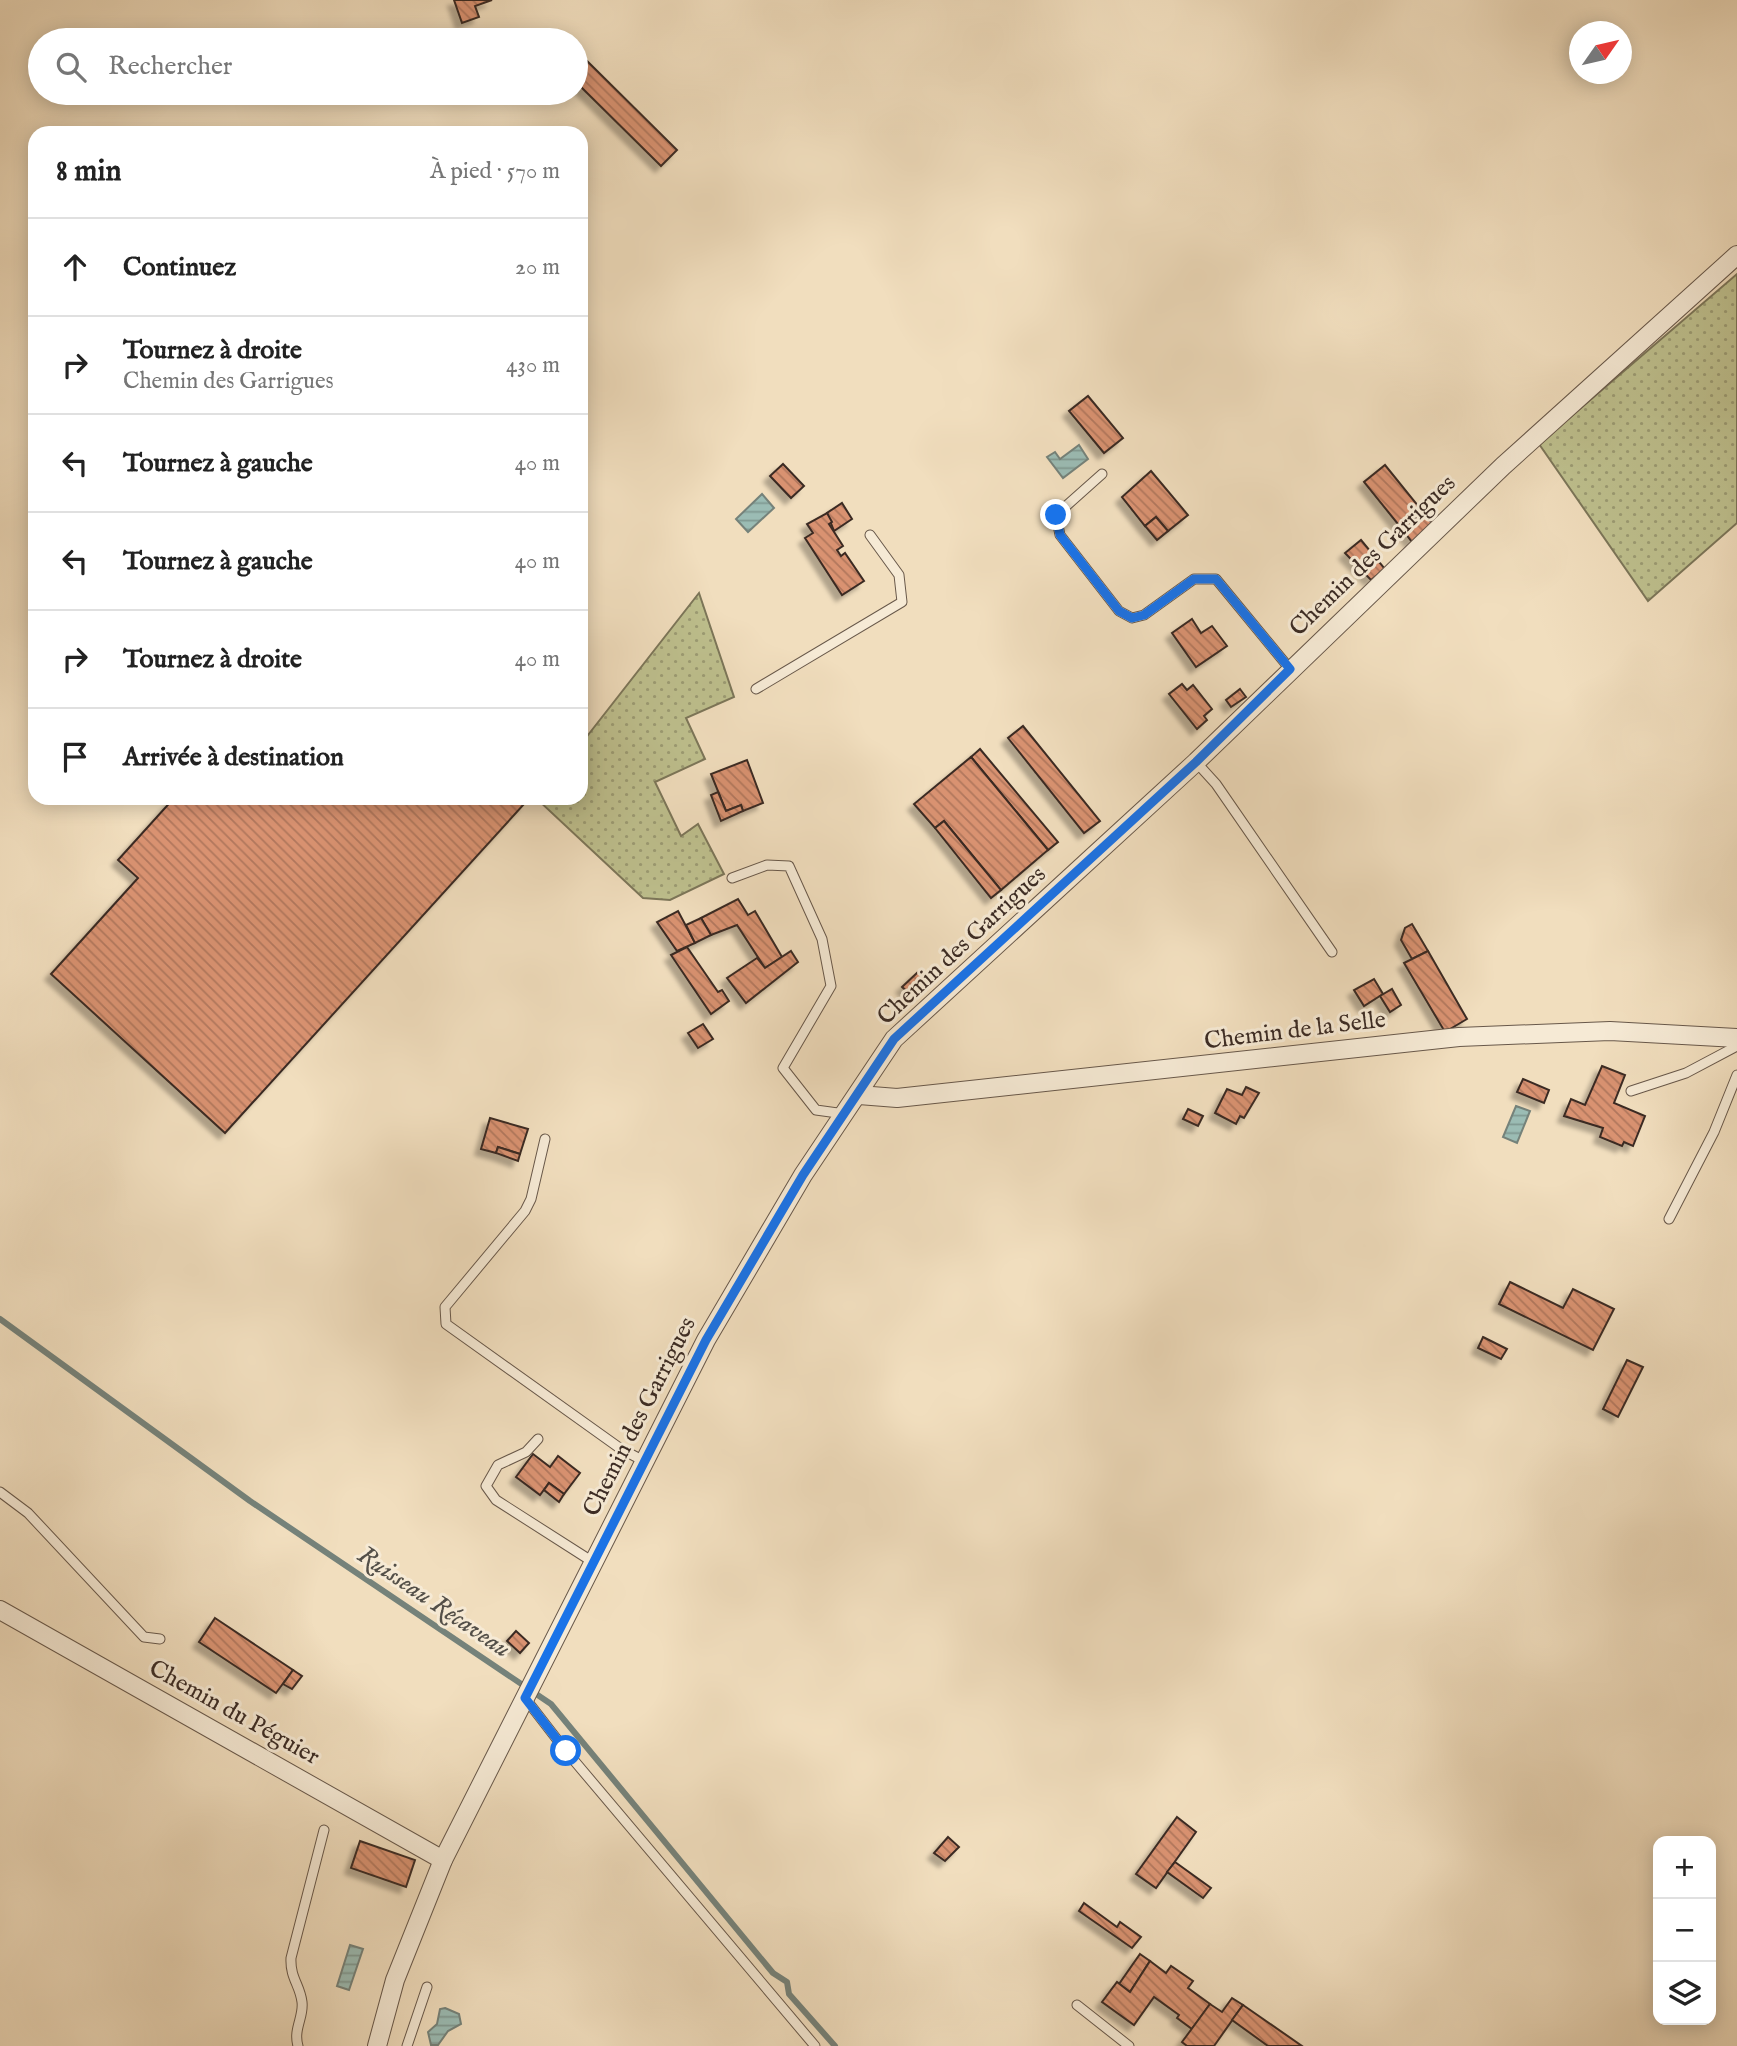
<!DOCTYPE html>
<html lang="fr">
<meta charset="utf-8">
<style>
body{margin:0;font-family:"IM FELL English",serif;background:#f6f6f6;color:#222}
.controls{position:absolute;right:21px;bottom:21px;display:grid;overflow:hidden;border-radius:14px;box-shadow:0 4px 18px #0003}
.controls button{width:63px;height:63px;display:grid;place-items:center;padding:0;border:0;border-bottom:2px solid #e0e0e0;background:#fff;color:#222;font:35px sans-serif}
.compass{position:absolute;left:1569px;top:21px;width:63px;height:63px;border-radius:50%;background:#fff;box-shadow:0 4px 18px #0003;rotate:56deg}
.stop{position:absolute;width:21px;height:21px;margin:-16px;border:5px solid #1a73e8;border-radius:50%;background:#fff}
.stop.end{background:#1a73e8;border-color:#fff;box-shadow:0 2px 7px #0008}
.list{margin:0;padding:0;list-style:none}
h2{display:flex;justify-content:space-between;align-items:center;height:91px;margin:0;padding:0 28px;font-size:30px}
h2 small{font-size:23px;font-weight:400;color:#767676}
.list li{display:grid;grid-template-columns:46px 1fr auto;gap:21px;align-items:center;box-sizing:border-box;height:98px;padding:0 28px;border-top:2px solid #e0e0e0}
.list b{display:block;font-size:26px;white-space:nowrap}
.list p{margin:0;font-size:23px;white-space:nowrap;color:#767676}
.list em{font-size:23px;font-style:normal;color:#767676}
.icon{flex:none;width:38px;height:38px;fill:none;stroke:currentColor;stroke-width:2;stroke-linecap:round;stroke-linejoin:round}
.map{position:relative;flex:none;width:1737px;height:2046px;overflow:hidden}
.search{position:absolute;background:#fff;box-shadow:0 4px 18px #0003;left:28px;top:28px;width:560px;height:77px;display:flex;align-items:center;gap:18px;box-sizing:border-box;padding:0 24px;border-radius:38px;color:#767676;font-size:26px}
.panel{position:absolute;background:#fff;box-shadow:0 4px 18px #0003;left:28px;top:126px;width:560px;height:679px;border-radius:21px}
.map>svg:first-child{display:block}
.grass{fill:url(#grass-dots);stroke:#7c7659;stroke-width:2}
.water{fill:url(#water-rules);stroke:#75827a;stroke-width:2}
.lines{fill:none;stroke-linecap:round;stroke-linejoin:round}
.stream{stroke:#75827a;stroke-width:6}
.building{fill:url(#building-back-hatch);stroke:#3b2b24;stroke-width:2;filter:url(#shadow)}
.service-casing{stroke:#68584a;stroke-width:11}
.minor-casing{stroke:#68584a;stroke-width:20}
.service{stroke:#f6ead5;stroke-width:9}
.minor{stroke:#f6ead5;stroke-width:18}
.route{stroke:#1a73e8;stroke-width:9}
.labels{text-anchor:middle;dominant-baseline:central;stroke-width:6;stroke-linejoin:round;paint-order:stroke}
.street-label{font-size:24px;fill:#3b2b24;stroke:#f6ead5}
.water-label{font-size:26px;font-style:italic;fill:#534f48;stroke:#f6ead5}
</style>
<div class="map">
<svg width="1737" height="2046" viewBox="0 0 1737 2046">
<defs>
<pattern id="grass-dots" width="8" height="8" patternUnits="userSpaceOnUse" patternTransform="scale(1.75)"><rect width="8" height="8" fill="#bec08e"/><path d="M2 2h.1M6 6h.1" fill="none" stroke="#9c9c74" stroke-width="1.8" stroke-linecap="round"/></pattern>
<pattern id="water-rules" width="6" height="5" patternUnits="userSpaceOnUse" patternTransform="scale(1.75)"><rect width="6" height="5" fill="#9bbcb4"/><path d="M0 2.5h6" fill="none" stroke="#809992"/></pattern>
<pattern id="building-back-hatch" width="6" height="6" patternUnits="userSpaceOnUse" patternTransform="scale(1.75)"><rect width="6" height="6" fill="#d99271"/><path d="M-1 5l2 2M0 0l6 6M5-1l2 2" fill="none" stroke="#b1775d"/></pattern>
<filter id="shadow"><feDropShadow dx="-6" dy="6" stdDeviation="2" flood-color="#0004"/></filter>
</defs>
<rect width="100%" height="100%" fill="#f1debe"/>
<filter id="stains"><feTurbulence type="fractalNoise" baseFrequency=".00286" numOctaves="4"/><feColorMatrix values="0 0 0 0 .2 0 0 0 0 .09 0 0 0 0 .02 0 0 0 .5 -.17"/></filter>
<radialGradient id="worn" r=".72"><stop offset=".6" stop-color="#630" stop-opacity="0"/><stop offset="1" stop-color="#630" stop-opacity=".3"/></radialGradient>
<!-- grass -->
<g class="grass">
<path d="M1737 274V523L1648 601 1539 444Z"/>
<path d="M699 593 734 697 686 718 705 759 655 782 681 836 698 824 724 874 670 900 643 898 538 800 581 798V744Z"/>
</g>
<!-- water -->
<g class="water">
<path d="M1079 445 1088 459 1063 478 1047 457 1055 452 1060 459Z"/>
<path d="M762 494 774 508 748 532 736 519Z"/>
<path d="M1516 1106 1530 1111 1517 1143 1503 1137Z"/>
<path d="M350 1945 363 1949 349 1990 337 1986Z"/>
<path d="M445 2008 459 2014 461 2024 448 2031 438 2045H431L428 2032 437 2024 440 2009Z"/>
</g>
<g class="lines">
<!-- stream -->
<path class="stream" d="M0 1319 250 1501 551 1704 773 1973 787 1982 789 1994 835 2046"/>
</g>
<!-- building -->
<g class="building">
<path d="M454 0H492L475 6 479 17 462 23Z"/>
<path d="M576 50 677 150 661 166 576 82Z"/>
<path d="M1088 396 1123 438 1104 453 1069 411Z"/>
<path d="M783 464 804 486 791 498 770 476Z"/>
<path d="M1385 465 1423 512 1402 529 1364 482Z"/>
<path d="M1151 471 1188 515 1168 531 1156 517 1145 526 1122 497Z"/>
<path d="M842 503 852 519 834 531 827 513Z"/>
<path d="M1423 512 1434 526 1412 542 1402 529Z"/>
<path d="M827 513 832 522 829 524 843 546 837 550 841 556 845 553 864 581 842 595 805 538 813 533 807 524Z"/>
<path d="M1156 517 1168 531 1157 540 1145 526Z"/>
<path d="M1361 540 1385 569 1371 580 1345 553Z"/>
<path d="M1192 619 1201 633 1212 626 1227 646 1196 667 1172 633Z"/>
<path d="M1182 684 1187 690 1193 685 1212 709 1204 716 1207 720 1197 729 1169 694Z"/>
<path d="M1240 689 1246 697 1231 707 1226 700Z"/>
<path d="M1023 726 1100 821 1084 833 1008 738Z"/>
<path d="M980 749 1058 842 1048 850 971 757Z"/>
<path d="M971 757 1048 850 1001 890 944 821 935 828 914 804Z"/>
<path d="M747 760 763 803 743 811 741 805 726 811 711 774Z"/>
<path d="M718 792 726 811 741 805 743 811 721 821 711 795Z"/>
<path d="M174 798H521L525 803 225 1133 51 974 138 878 118 860Z"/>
<path d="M944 821 1001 890 991 898 935 828Z"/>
<path d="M738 899 748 915 755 911 782 957 765 968 737 925 711 935 701 918Z"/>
<path d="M678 911 695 943 677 951 657 922Z"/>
<path d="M701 918 711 935 695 943 686 925Z"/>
<path d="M1412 924 1428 951 1412 959 1401 940 1405 928Z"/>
<path d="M687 947 718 992 722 990 729 1001 711 1014 671 955Z"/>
<path d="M791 951 798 962 746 1003 727 978 757 958 765 968Z"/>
<path d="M1428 951 1467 1019 1445 1032 1404 963Z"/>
<path d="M918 972 928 982 913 997 902 987Z"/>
<path d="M1374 979 1383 994 1364 1006 1354 990Z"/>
<path d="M1392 989 1401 1005 1390 1012 1380 996Z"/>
<path d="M703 1024 713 1039 698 1048 688 1033Z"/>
<path d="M1602 1066 1625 1075 1614 1103 1645 1116 1633 1146 1624 1142 1622 1146 1600 1137 1603 1128 1564 1116 1571 1099 1585 1105Z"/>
<path d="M1523 1079 1549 1090 1544 1103 1517 1092Z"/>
<path d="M1246 1087 1259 1093 1244 1118 1240 1116 1236 1124 1215 1113 1227 1089 1242 1095Z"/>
<path d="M1188 1109 1203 1116 1198 1126 1183 1119Z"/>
<path d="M490 1118 528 1129 520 1154 498 1147 496 1153 481 1149Z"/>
<path d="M498 1147 520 1154 518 1161 496 1153Z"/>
<path d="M1510 1282 1563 1308 1573 1289 1614 1309 1593 1350 1499 1304Z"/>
<path d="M1483 1337 1507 1349 1501 1359 1478 1348Z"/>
<path d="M1627 1360 1643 1367 1618 1417 1603 1409Z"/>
<path d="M533 1454 550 1467 558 1456 580 1473 564 1494 549 1483 540 1495 516 1477Z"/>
<path d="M549 1483 564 1494 559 1502 544 1490Z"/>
<path d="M215 1618 293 1670 276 1693 199 1642Z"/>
<path d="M516 1631 529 1643 520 1653 507 1641Z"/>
<path d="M293 1670 302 1676 292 1689 283 1684Z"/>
<path d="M1177 1817 1196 1832 1156 1888 1136 1874Z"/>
<path d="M948 1837 959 1847 945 1861 934 1853Z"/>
<path d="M360 1841 415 1860 406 1887 351 1868Z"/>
<path d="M1175 1862 1211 1888 1203 1898 1167 1872Z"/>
<path d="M1084 1903 1117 1927 1120 1922 1141 1937 1132 1948 1079 1911Z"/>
<path d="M1140 1954 1150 1961 1130 1992 1119 1984Z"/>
<path d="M1150 1961 1166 1973 1171 1966 1193 1981 1188 1988 1210 2004 1192 2029 1177 2018 1179 2015 1154 1997 1134 2025 1102 2002 1117 1982 1130 1992Z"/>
<path d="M1232 1998 1243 2005 1214 2046H1187L1182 2042 1210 2004 1222 2012Z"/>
<path d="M1243 2005 1302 2046H1268L1232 2020Z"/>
</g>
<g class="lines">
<!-- service casing -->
<g class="service-casing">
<g id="service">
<path d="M1102 474 1056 515 1060 535 1119 611 1132 618 1144 615 1194 579H1216L1290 669"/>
<path d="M756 689 902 602 899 575 870 535"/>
<path d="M1196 762 1216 784 1332 952"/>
<path d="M732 878 767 865 789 866 822 939 831 986 783 1068 816 1110 845 1114"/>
<path d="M1631 1091 1686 1073 1737 1046"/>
<path d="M545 1139 531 1199 525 1211 445 1307 446 1324 621 1449 644 1461"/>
<path d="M1669 1219 1714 1132 1737 1075"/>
<path d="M538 1439 526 1452 498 1465 486 1486 496 1500 593 1562"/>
<path d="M0 1492 28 1513 144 1637 160 1639"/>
<path d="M525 1698 566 1751 815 2046"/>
<path d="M1077 2005 1129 2046"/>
<path d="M298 2046C293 2029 304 2017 302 2002 300 1985 290 1978 291 1958L324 1830"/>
<path d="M407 2046 427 1987"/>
</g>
</g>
<!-- minor casing -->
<g class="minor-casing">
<g id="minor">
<path d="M859 1095 897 1098 1459 1037 1610 1031 1737 1038"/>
<path d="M0 1610 443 1860"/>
<path d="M377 2046 395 1980 443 1860 706 1340 803 1175 894 1039 1196 762 1503 466 1737 255"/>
</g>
</g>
<!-- service -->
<use href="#service" class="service"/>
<!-- minor -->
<use href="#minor" class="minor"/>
</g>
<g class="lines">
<!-- route -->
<path class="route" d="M566 1751 525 1698 706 1340 803 1175 894 1039 1196 762 1290 669 1216 579H1194L1144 615 1132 618 1119 611 1060 535 1056 515"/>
</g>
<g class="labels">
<!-- street labels -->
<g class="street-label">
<text transform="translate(1373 556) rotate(-44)">Chemin des Garrigues</text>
<text transform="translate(962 946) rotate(-43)">Chemin des Garrigues</text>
<text transform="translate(1295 1031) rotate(-7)">Chemin de la Selle</text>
<text transform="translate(640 1417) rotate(-63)">Chemin des Garrigues</text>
<text transform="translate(234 1713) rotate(29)">Chemin du Péguier</text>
</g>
<!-- water labels -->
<g class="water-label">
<text transform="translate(434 1602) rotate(34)">Ruisseau Récaveau</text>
</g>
</g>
<rect width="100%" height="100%" filter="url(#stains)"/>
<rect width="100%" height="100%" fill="url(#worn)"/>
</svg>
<div class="controls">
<button>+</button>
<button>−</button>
<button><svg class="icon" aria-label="layers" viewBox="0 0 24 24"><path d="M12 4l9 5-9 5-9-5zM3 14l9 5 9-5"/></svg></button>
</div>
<svg class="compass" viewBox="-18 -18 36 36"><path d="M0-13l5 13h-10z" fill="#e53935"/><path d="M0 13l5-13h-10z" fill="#767676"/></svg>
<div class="stop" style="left:566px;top:1751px"></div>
<div class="stop end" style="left:1056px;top:515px"></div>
<div class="search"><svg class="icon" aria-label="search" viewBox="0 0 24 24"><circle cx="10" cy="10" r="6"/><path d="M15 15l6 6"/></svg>Rechercher</div>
<section class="panel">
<h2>8 min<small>À pied · 570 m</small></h2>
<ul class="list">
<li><svg class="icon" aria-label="ahead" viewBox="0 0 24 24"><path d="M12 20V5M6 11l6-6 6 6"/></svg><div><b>Continuez</b></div><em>20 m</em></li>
<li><svg class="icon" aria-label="right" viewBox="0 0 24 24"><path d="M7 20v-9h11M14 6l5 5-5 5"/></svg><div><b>Tournez à droite</b><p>Chemin des Garrigues</p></div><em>430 m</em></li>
<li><svg class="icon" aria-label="left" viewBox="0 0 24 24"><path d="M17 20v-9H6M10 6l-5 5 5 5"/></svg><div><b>Tournez à gauche</b></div><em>40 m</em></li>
<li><svg class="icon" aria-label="left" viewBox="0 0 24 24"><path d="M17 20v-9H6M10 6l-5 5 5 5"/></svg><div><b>Tournez à gauche</b></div><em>40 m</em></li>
<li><svg class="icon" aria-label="right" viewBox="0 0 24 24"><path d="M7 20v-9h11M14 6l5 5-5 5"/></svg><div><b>Tournez à droite</b></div><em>40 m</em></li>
<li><svg class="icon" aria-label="arrive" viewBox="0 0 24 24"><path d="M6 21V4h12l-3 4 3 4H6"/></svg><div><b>Arrivée à destination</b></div></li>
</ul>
</section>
</div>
